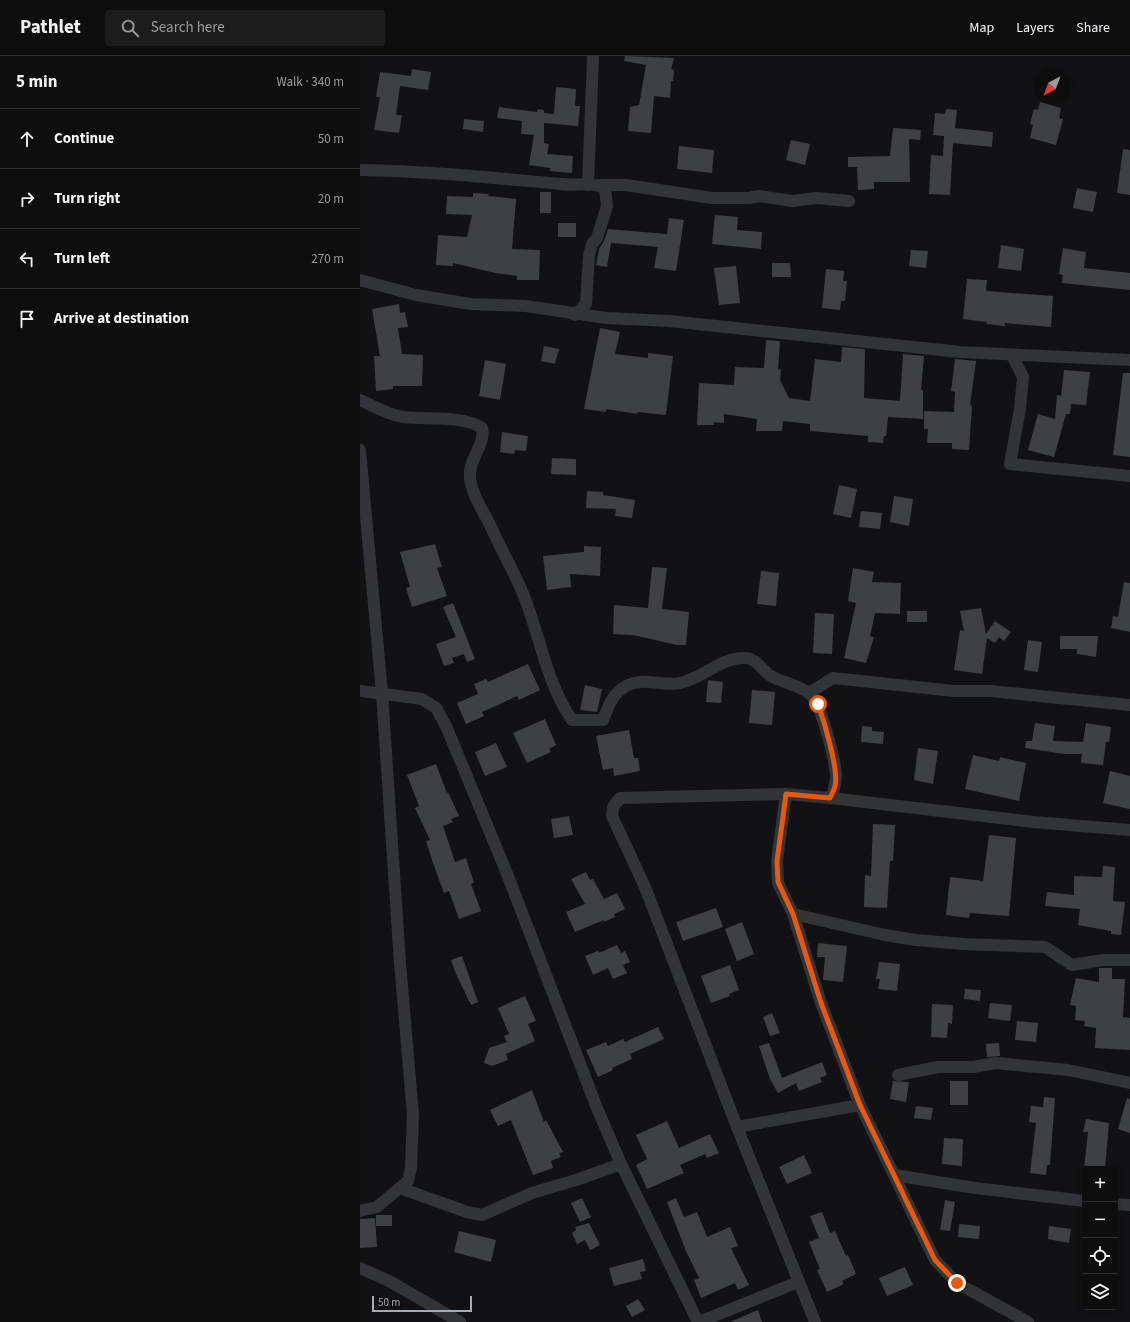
<!DOCTYPE html>
<meta charset="utf-8">
<style>
body{margin:0;font-family:"Source Sans 3",sans-serif;background:#1c1c1d;color:#f1f3f6}
.controls{position:absolute;right:12px;bottom:12px;display:grid;overflow:hidden;border-radius:4px;box-shadow:0 2px 6px #0003}
.controls button{width:36px;height:36px;display:grid;place-items:center;padding:0;border:0;border-bottom:1px solid #2e2e2f;background:#0e0e0f;color:#f1f3f6;font:20px sans-serif}
.compass{position:absolute;left:674px;top:12px;width:36px;height:36px;border-radius:50%;background:#0e0e0f;box-shadow:0 2px 6px #0003;rotate:221deg}
.scale{position:absolute;left:12px;bottom:10px;width:100px;box-sizing:border-box;padding-left:4px;border:2px solid #a5aab3;border-top:0;font-size:11px;line-height:14px;white-space:nowrap;color:#a5aab3;-webkit-text-stroke:3px #0d0d0f;paint-order:stroke}
.stop{position:absolute;width:12px;height:12px;margin:-9px;border:3px solid #ea580c;border-radius:50%;background:#fff}
.stop.end{background:#ea580c;border-color:#fff;box-shadow:0 1px 4px #0008}
.list{margin:0;padding:0;list-style:none}
h2{display:flex;justify-content:space-between;align-items:center;height:52px;margin:0;padding:0 16px;font-size:17px}
h2 small{font-size:13px;font-weight:400;color:#9b9c9e}
.list li{display:grid;grid-template-columns:26px 1fr auto;gap:12px;align-items:center;box-sizing:border-box;height:60px;padding:0 16px;border-top:1px solid #2e2e2f}
.list b{display:block;font-size:15px;white-space:nowrap}
.list em{font-size:13px;font-style:normal;color:#9b9c9e}
.icon{flex:none;width:22px;height:22px;fill:none;stroke:currentColor;stroke-width:2;stroke-linecap:round;stroke-linejoin:round}
.map{position:relative;flex:none;width:770px;height:1266px;overflow:hidden}
header{display:flex;align-items:center;gap:24px;box-sizing:border-box;height:56px;padding:0 20px;background:#0e0e0f;border-bottom:1px solid #2e2e2f}
header strong{font-size:19px}
nav{display:flex;gap:22px;margin-inline-start:auto;font-size:14px}
.search{width:280px;height:36px;background:#1c1c1d;display:flex;align-items:center;gap:10px;box-sizing:border-box;padding:0 14px;border-radius:4px;color:#9b9c9e;font-size:15px}
main{display:flex}
aside{flex:1;background:#0e0e0f}
.map>svg:first-child{display:block}
.building{fill:#3f4044}
.lines{fill:none;stroke-linecap:round;stroke-linejoin:round}
.minor{stroke:#333438;stroke-width:12}
.route{stroke:#ea580c;stroke-width:5}
</style>
<header>
<strong>Pathlet</strong>
<div class="search"><svg class="icon" aria-label="search" viewBox="0 0 24 24"><circle cx="10" cy="10" r="6"/><path d="M15 15l6 6"/></svg>Search here</div>
<nav><a>Map</a><a>Layers</a><a>Share</a></nav>
</header>
<main>
<aside>
<h2>5 min<small>Walk · 340 m</small></h2>
<ul class="list">
<li><svg class="icon" aria-label="ahead" viewBox="0 0 24 24"><path d="M12 20V5M6 11l6-6 6 6"/></svg><div><b>Continue</b></div><em>50 m</em></li>
<li><svg class="icon" aria-label="right" viewBox="0 0 24 24"><path d="M7 20v-9h11M14 6l5 5-5 5"/></svg><div><b>Turn right</b></div><em>20 m</em></li>
<li><svg class="icon" aria-label="left" viewBox="0 0 24 24"><path d="M17 20v-9H6M10 6l-5 5 5 5"/></svg><div><b>Turn left</b></div><em>270 m</em></li>
<li><svg class="icon" aria-label="arrive" viewBox="0 0 24 24"><path d="M6 21V4h12l-3 4 3 4H6"/></svg><div><b>Arrive at destination</b></div></li>
</ul>
</aside>
<div class="map">
<svg width="770" height="1266" viewBox="0 0 770 1266">
<rect width="100%" height="100%" fill="#121214"/>
<!-- building -->
<g class="building">
<path d="M265 0 314 2 311 13 314 14 313 25H311L310 42 294 40 291 77 268 75 270 51 279 49 286 9 264 5Z"/>
<path d="M52 13 71 16 68 34 40 30 36 59H42L39 77 14 74 20 41H16L20 16 51 20Z"/>
<path d="M196 31 216 33 215 50H220L218 70 184 67V87L189 88 187 98 213 100 212 117 190 115V112L169 109 174 79 161 78 162 65 137 62 139 51 177 56 178 53 184 54V57L194 58Z"/>
<path d="M680 46 701 52 699 62 703 63 696 89 670 82 673 69 670 68 674 53 678 54Z"/>
<path d="M586 53 597 54 595 72 633 76 632 91 593 87 590 139 569 138 571 99 583 100 584 80 573 79 575 57 585 58Z"/>
<path d="M104 63 124 65 123 76 103 73Z"/>
<path d="M533 72 561 74 560 84 549 83 550 126H514V133L498 134 497 111H488V101L530 100Z"/>
<path d="M431 84 450 88 445 109 426 104Z"/>
<path d="M319 90 354 94 352 117 317 113Z"/>
<path d="M763 93 770 94V139L757 137Z"/>
<path d="M717 132 737 136 733 156 713 152Z"/>
<rect x="180" y="136" width="11" height="21"/>
<path d="M113 137 129 138 128 140 156 143 152 193 180 194 179 224H157V220L135 217 93 207V210L76 209 78 179 107 181 112 159 86 158 87 140 113 141Z"/>
<path d="M355 159 378 161 377 174 402 176 401 193 352 188Z"/>
<path d="M309 162 324 164 316 215 294 212 298 191 263 188 251 187 247 211 236 209 239 193 244 185 248 173 307 178Z"/>
<rect x="198" y="167" width="18" height="14"/>
<path d="M641 189 664 193 661 215 638 212Z"/>
<path d="M703 192 726 196 724 212 770 217V234L702 227 703 219 699 218Z"/>
<path d="M551 194 568 195 566 212 549 210Z"/>
<path d="M412 207H430L431 221H412Z"/>
<path d="M376 210 380 247 359 249 354 212Z"/>
<path d="M466 213 484 215 483 225H487L485 245H481L480 254 462 252Z"/>
<path d="M607 223 627 224 626 235 693 240 691 271 645 267V270L627 268V266L603 263Z"/>
<path d="M39 248 40 257 45 256 48 271 38 272 42 298 63 299 62 330H33V333L16 335 14 300H20L12 253Z"/>
<path d="M240 272 260 276 255 298 288 302V297L313 300 306 359 278 356 277 358 246 353V356L224 353Z"/>
<path d="M406 284 420 285 418 313 421 314 420 324 429 342 450 345 455 303 481 306 482 291 505 293 504 342 540 345 543 298 564 300 561 334H563V363L528 361 526 380H524L523 387 508 386V380L450 375V368L423 365 422 375H396L397 363 364 358V367L354 366V369H337L339 327 374 329 375 311 404 312Z"/>
<path d="M184 290 199 293 195 308 181 305Z"/>
<path d="M595 303 616 305 610 349 612 350 609 394 592 393V387H567L568 373H564V355L594 356 595 336 591 335Z"/>
<path d="M125 304 146 308 140 344 119 340Z"/>
<path d="M704 314 730 316 726 349 711 348 710 358H706L694 401 668 394 678 358 695 363 697 339 701 340Z"/>
<path d="M763 317H770V401L753 399Z"/>
<path d="M142 376 168 380 166 395 155 394 154 398 140 396Z"/>
<path d="M192 402 216 403V419L191 418Z"/>
<path d="M479 429 497 433 491 462 473 458Z"/>
<path d="M227 435 243 436V439L275 444 272 462 255 460 256 453 226 452Z"/>
<path d="M534 440 553 443 549 470 530 466Z"/>
<path d="M501 455 522 457 520 473 499 471Z"/>
<path d="M75 488 82 511 77 512 87 540 52 551 46 532 50 531 40 496Z"/>
<path d="M224 490 241 491 240 520 210 518 211 531 187 534 183 500 224 496Z"/>
<path d="M292 511 307 512 302 553 329 556 326 589H317L273 579 253 578 254 549 288 552Z"/>
<path d="M493 512 514 516 512 526 541 527 540 558 515 557 510 580 514 581 506 607 484 602 496 547 488 545Z"/>
<path d="M401 515 419 517 416 550 397 548Z"/>
<path d="M764 526 770 527V576L751 572 753 560 758 561Z"/>
<path d="M93 547 115 603 107 606 104 598 92 602 94 607 84 610 76 588 96 581 83 551Z"/>
<path d="M621 552 626 578 635 565 651 576 644 585 639 581 635 587 627 582 622 618 594 614 600 574 604 575 600 555Z"/>
<rect x="547" y="555" width="20" height="11"/>
<path d="M455 557 474 558 472 598 453 597Z"/>
<path d="M700 580H738L736 601 717 598V593H700Z"/>
<path d="M668 584 682 586 678 616 664 614Z"/>
<path d="M168 608 180 634 159 644 157 640 138 649 122 656 124 660 106 668 97 647 118 638 114 628 126 623 128 626Z"/>
<path d="M348 624 363 626 361 647 346 646Z"/>
<path d="M225 629 242 633 237 656 220 654Z"/>
<path d="M392 634 415 636 412 669 389 667Z"/>
<path d="M185 663 196 689 189 693 191 696 167 707 153 677Z"/>
<path d="M675 667 695 670 693 685 723 686 726 667 751 671 749 686H746L743 709 721 707 722 698H704L665 692 666 685H672Z"/>
<path d="M502 670 512 671V675L524 676 523 688 501 686Z"/>
<path d="M269 674 274 702H278L280 715 254 720 253 712 243 714 236 680Z"/>
<path d="M136 687 147 711 125 720 115 696Z"/>
<path d="M558 692 578 695 573 728 554 724Z"/>
<path d="M613 699 639 705 640 701 666 707 659 745 605 733Z"/>
<path d="M76 708 87 737 88 736 99 760 91 763 93 766 83 770 95 806 106 802 114 827 111 828 121 855 99 863 89 835 84 837 73 807 66 785 70 784 55 752 59 750 47 719Z"/>
<path d="M750 715 770 720V753L743 747Z"/>
<path d="M209 760 213 779 194 782 191 763Z"/>
<path d="M513 768 535 769 533 805H530L527 852 504 851 505 819 511 820Z"/>
<path d="M629 779 656 782 649 860 610 857 609 862 586 859 590 821 623 825Z"/>
<path d="M743 810 755 811 753 845 765 846 761 879 751 878V875L718 869 720 853 685 850 687 836 714 839V820L742 821Z"/>
<path d="M226 816 230 824 233 823 244 843 257 837 265 853 254 858 255 861 244 866V864L215 876 206 856 225 848 211 823Z"/>
<path d="M356 852 363 871 323 885 316 866Z"/>
<path d="M382 866 394 898 377 905 365 873Z"/>
<path d="M458 887 487 890 483 926 463 924 465 901H457Z"/>
<path d="M257 889 261 897 265 895 270 906 263 909 267 917 253 923 248 912 233 919 225 900 238 895 239 897Z"/>
<path d="M102 900 118 946 111 949 96 918 91 904Z"/>
<path d="M519 906 540 908 537 935 518 933 520 923H516Z"/>
<path d="M370 909 379 934 369 938 370 940 351 947 341 920Z"/>
<path d="M739 912H752V923H765L763 961 770 962V994L735 992 736 972 724 970 725 965 715 964 716 950 710 949 716 922 739 926Z"/>
<path d="M605 933 621 934 620 945 604 943Z"/>
<path d="M165 940 176 965 168 968 175 985 146 998 148 1004 132 1010 124 1007 129 992 147 986 144 980 149 978 138 952Z"/>
<path d="M630 947 652 949 650 965 628 962Z"/>
<path d="M572 948 593 949 592 968 588 967 587 982 571 981Z"/>
<path d="M412 957 420 977 410 980 403 961Z"/>
<path d="M657 965 678 967 676 986 655 984Z"/>
<path d="M298 971 304 983 270 998 272 1003 252 1012 253 1014 238 1021 226 994 246 986 248 990 263 983 265 986Z"/>
<path d="M409 987 422 1022 462 1006 467 1019 460 1022 462 1026 439 1035 436 1027 418 1037 410 1023 399 990Z"/>
<path d="M639 987 640 1000 627 1001 626 988Z"/>
<path d="M533 1025 549 1026 546 1046 530 1043Z"/>
<rect x="590" y="1025" width="18" height="24"/>
<path d="M172 1034 184 1066 186 1064 203 1096 199 1097 201 1101 191 1105 193 1112 173 1119 151 1064 138 1070 130 1054Z"/>
<path d="M684 1041 695 1042 690 1109H687L686 1119 670 1117 676 1067 669 1066 671 1050 683 1051Z"/>
<path d="M767 1042 770 1043V1077L758 1073Z"/>
<path d="M556 1050 573 1052 571 1064 554 1062Z"/>
<path d="M726 1063 749 1067 745 1113H724L728 1076H723Z"/>
<path d="M307 1065 319 1092 350 1078 359 1097 347 1102 345 1098 320 1109 324 1117 287 1133 276 1109 287 1103 276 1079Z"/>
<path d="M584 1082 603 1083 602 1110 582 1108Z"/>
<path d="M444 1099 452 1117 427 1128 419 1111Z"/>
<path d="M222 1142 231 1161 220 1166 211 1147Z"/>
<path d="M316 1142 324 1161 337 1156 347 1181 370 1171 378 1190 371 1192 389 1229 378 1234 375 1227 341 1242 334 1224 339 1222 326 1195 307 1146Z"/>
<path d="M585 1144 595 1146 590 1175 580 1174Z"/>
<path d="M462 1156 470 1177 475 1175 486 1200 488 1199 496 1218 482 1225 484 1228 467 1236 457 1214 460 1213 449 1186 459 1182 450 1160Z"/>
<rect x="16" y="1159" width="16" height="11"/>
<path d="M15 1162 17 1191 0 1192V1163Z"/>
<path d="M229 1167 240 1189 230 1194 225 1184 217 1188 212 1177 216 1174 215 1171Z"/>
<path d="M599 1168 620 1170 619 1183 598 1181Z"/>
<path d="M689 1170 711 1173 709 1187 688 1183Z"/>
<path d="M99 1175 136 1184 131 1206 94 1196Z"/>
<path d="M283 1203 286 1215 280 1216 282 1223 254 1230 249 1212Z"/>
<path d="M545 1211 553 1229 527 1240 519 1222Z"/>
<path d="M278 1243 285 1254 272 1261 266 1250Z"/>
<path d="M398 1254 402 1266H370Z"/>
</g>
<g class="lines">
<!-- minor -->
<g class="minor">
<path d="M0 114C67 115 134 122 201 128 214 130 234 125 245 133L247 150 237 182 232 188 229 199 226 248 215 259"/>
<path d="M228 129 233 0"/>
<path d="M239 129H266L352 142H389L399 140 433 145 457 142 489 145"/>
<path d="M0 224 56 239 110 248 166 250 246 262 309 265 600 296 770 304"/>
<path d="M652 299 663 321 660 353 650 408 770 420"/>
<path d="M0 344C14 350 28 359 43 361 65 364 104 359 122 372 126 389 108 403 110 421 111 438 124 456 131 471 143 498 159 523 168 551 182 590 188 629 212 664H243C249 649 252 638 266 630 286 620 301 631 320 627 342 623 361 601 385 602 397 602 402 615 411 620 423 627 440 629 450 638 462 650 474 701 476 718 476 727 474 734 471 742"/>
<path d="M0 394 22 637 40 907 53 1059 51 1112 48 1125 17 1151 0 1155"/>
<path d="M0 635 62 643 76 652 86 670 146 815 237 1052 261 1108 338 1266"/>
<path d="M449 637 473 622 594 635H630L770 649"/>
<path d="M426 738 417 805 418 827 433 858 461 947 500 1049 575 1204 597 1227 668 1266"/>
<path d="M433 858 525 879 556 884 603 888 685 891 712 909 743 904H770"/>
<path d="M538 1019 578 1011H613L636 1007 708 1014 770 1027"/>
<path d="M377 1071 500 1049"/>
<path d="M534 1119 615 1132 725 1145"/>
<path d="M40 1132 107 1156 122 1159 172 1137 216 1124 261 1108"/>
<path d="M755 1148 770 1149"/>
<path d="M0 1212 31 1226 100 1266"/>
<path d="M339 1266 438 1226"/>
<path d="M455 1266 377 1071 285 831 252 760 253 751 260 742 426 738 471 742 674 766 770 774"/>
</g>
</g>
<g class="lines">
<!-- route -->
<path class="route" d="M458 648C464 665 479 714 475 730 474 734 472 738 470 742L426 738 417 805 418 826 433 858 461 947 500 1049 575 1204 597 1227"/>
</g>
</svg>
<div class="controls">
<button>+</button>
<button>−</button>
<button><svg class="icon" aria-label="locate" viewBox="0 0 24 24"><circle cx="12" cy="12" r="6"/><path d="M12 2v4M12 18v4M2 12h4M18 12h4"/></svg></button>
<button><svg class="icon" aria-label="layers" viewBox="0 0 24 24"><path d="M12 4l9 5-9 5-9-5zM3 14l9 5 9-5"/></svg></button>
</div>
<svg class="compass" viewBox="-18 -18 36 36"><path d="M0-13l5 13h-10z" fill="#e53935"/><path d="M0 13l5-13h-10z" fill="#9b9c9e"/></svg>
<div class="scale">50 m</div>
<div class="stop" style="left:458px;top:648px"></div>
<div class="stop end" style="left:597px;top:1227px"></div>
</div>
</main>
